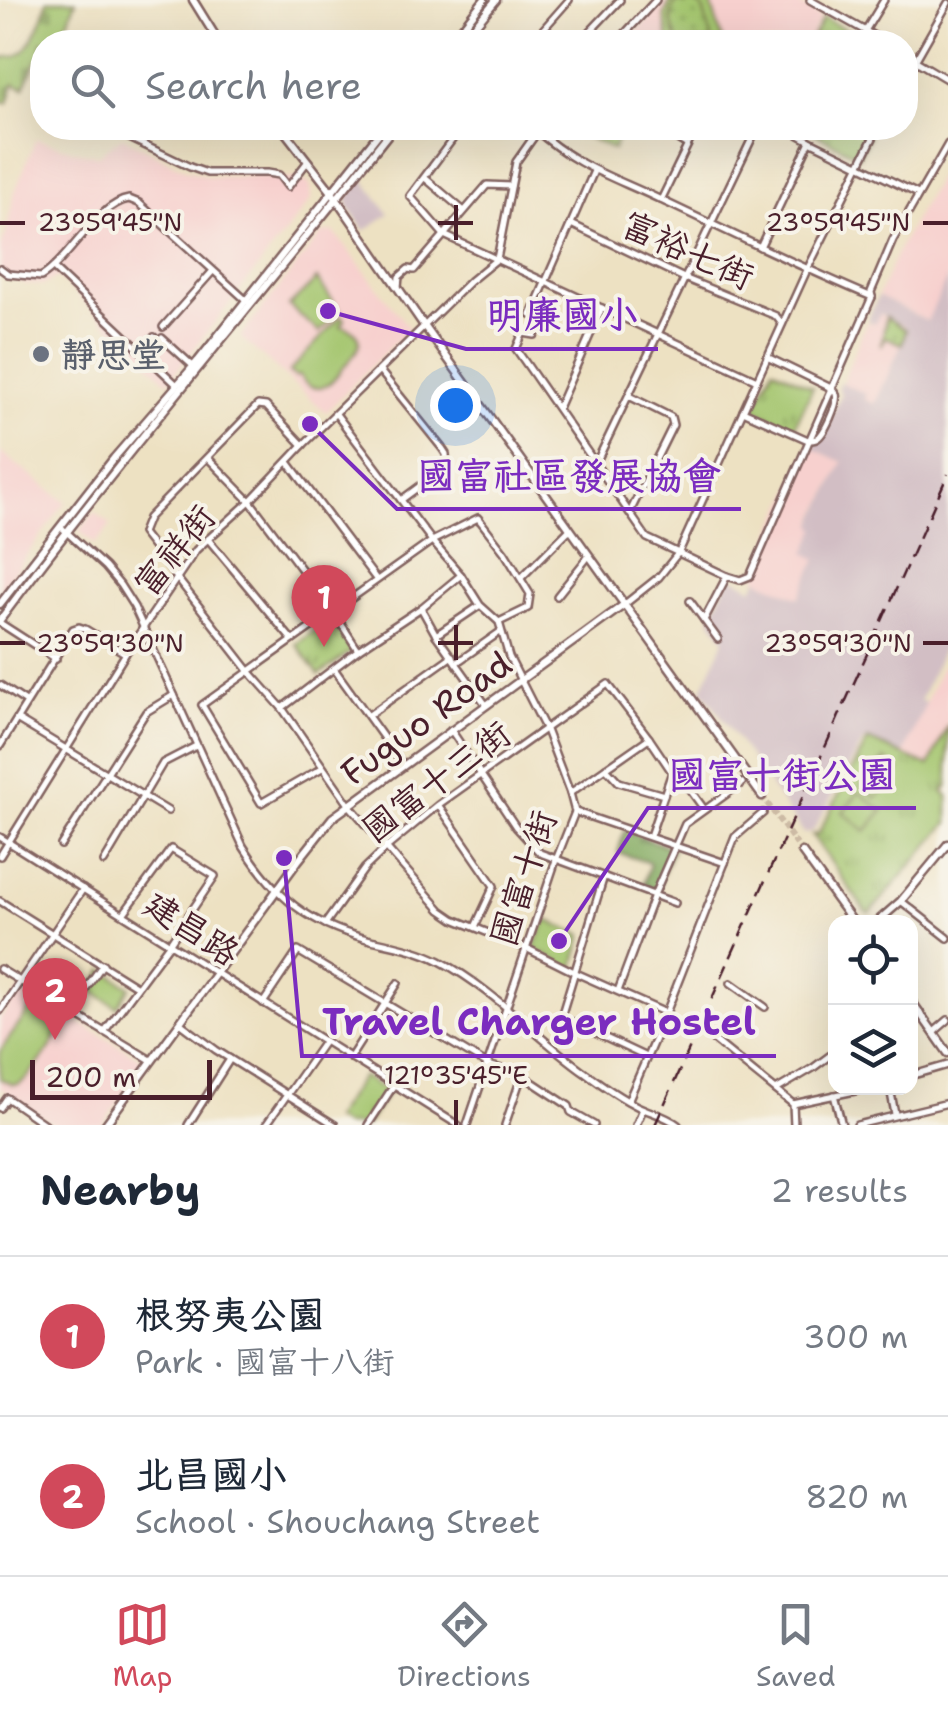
<!DOCTYPE html>
<meta charset="utf-8">
<style>
body{margin:0;font-family:"Shantell Sans","LXGW WenKai TC",sans-serif;background:#f2f2f3;color:#1f2937}
.controls{position:absolute;right:30px;bottom:30px;display:grid;overflow:hidden;border-radius:20px;box-shadow:0 10px 40px #0002}
.controls button{width:90px;height:90px;display:grid;place-items:center;padding:0;border:0;border-bottom:2px solid #e0e1e3;background:#fff;color:#1f2937;font:50px sans-serif}
.scale{position:absolute;left:30px;bottom:25px;width:182px;box-sizing:border-box;padding-left:10px;border:5px solid #4a1f2b;border-top:0;font-size:28px;line-height:35px;white-space:nowrap;color:#4a1f2b;-webkit-text-stroke:8px #f7f3e8;paint-order:stroke}
.you{position:absolute;left:455px;top:405px;width:35px;height:35px;margin:-25px;border:8px solid #fff;border-radius:50%;background:#1a73e8;box-shadow:0 0 0 15px #1a73e833}
.badge{display:grid;place-items:center;width:65px;height:65px;border-radius:50%;background:#d1495b;color:#fff;font-size:32px;font-weight:700}
.pin{position:absolute;translate:-50% -82px;filter:drop-shadow(0 2px 5px #0008)}
.pin::after{content:'';position:absolute;top:52px;width:35px;height:30px;background:inherit;clip-path:polygon(0 0,100% 0,50% 100%)}
.list{margin:0;padding:0;list-style:none}
h2{display:flex;justify-content:space-between;align-items:center;height:130px;margin:0;padding:0 40px;font-size:42px}
h2 small{font-size:32px;font-weight:400;color:#747a83}
.list li{display:grid;grid-template-columns:65px 1fr auto;gap:30px;align-items:center;box-sizing:border-box;height:160px;padding:0 40px;border-top:2px solid #e0e1e3}
.list b{display:block;font-size:38px;white-space:nowrap}
.list p{margin:0;font-size:32px;white-space:nowrap;color:#747a83}
.list em{font-size:32px;font-style:normal;color:#747a83}
.icon{flex:none;width:55px;height:55px;fill:none;stroke:currentColor;stroke-width:2;stroke-linecap:round;stroke-linejoin:round}
.map{position:relative;flex:none;width:948px;height:1125px;overflow:hidden}
.search{position:absolute;background:#fff;box-shadow:0 10px 40px #0002;left:30px;right:30px;top:30px;height:110px;display:flex;align-items:center;gap:25px;box-sizing:border-box;padding:0 35px;border-radius:40px;color:#747a83;font-size:38px}
.sheet{height:450px;background:#fff}
nav{display:flex;justify-content:space-around;align-items:center;box-sizing:border-box;height:140px;border-top:2px solid #e0e1e3;background:#fff;font-size:28px;color:#747a83}
nav a{display:grid;justify-items:center;gap:5px}
nav .on{color:#d1495b}
.map>svg:first-child{display:block}
.built{fill:#f7d0ce}
.industrial{fill:#d2bec4}
.grass{fill:url(#grass-dots);stroke:#78724d;stroke-width:2.5}
.forest{fill:url(#forest-firs);stroke:#676546;stroke-width:2.5}
.cemetery{fill:url(#cemetery-stones);stroke:#78724d;stroke-width:2.5}
.park{fill:url(#park-tufts);stroke:#78724d;stroke-width:2.5}
.pitch{fill:#a5c66f;stroke:#78724d;stroke-width:2.5}
.lines{fill:none;stroke-linecap:round;stroke-linejoin:round}
.tertiary-tunnel{stroke:#ccbaa4;stroke-width:6;stroke-dasharray:6 3;stroke-linecap:butt}
.minor-casing{stroke:#836360;stroke-width:10}
.tertiary-casing{stroke:#836360;stroke-width:11}
.minor{stroke:#fff;stroke-width:5}
.tertiary{stroke:#fff;stroke-width:6}
.rail{stroke:#4a1f2b;stroke-width:2.5;stroke-dasharray:15 8;stroke-linecap:butt}
.ticks{fill:none;stroke:#4a1f2b;stroke-width:4}
.worship-dot{fill:#6b7280;stroke:#f7f3e8;stroke-width:4}
.labels{text-anchor:middle;dominant-baseline:central;stroke-width:8;stroke-linejoin:round;paint-order:stroke}
.street-label{font-size:35px;fill:#4a1f2b;stroke:#f7f3e8}
.worship-label{font-size:35px;font-weight:bold;fill:#5b616d;stroke:#f7f3e8;text-anchor:start}
.ticks-label{font-size:25px;text-anchor:middle;fill:#4a1f2b;stroke:#f7f3e8;stroke-width:8;stroke-linejoin:round;paint-order:stroke}
.leader{fill:none;stroke:#7b2cbf;stroke-width:4}
.callout-dot{fill:#7b2cbf;stroke:#f7f3e8;stroke-width:4}
.callout-label{font-size:38px;text-anchor:middle;font-weight:bold;fill:#7b2cbf;stroke:#f7f3e8;stroke-width:8;stroke-linejoin:round;paint-order:stroke}
</style>
<div class="map">
<svg width="948" height="1125" viewBox="0 0 948 1125">
<defs>
<pattern id="grass-dots" width="8" height="8" patternUnits="userSpaceOnUse" patternTransform="scale(2.5)"><rect width="8" height="8" fill="#a5c66f"/><path d="M2 2h.1M6 6h.1" fill="none" stroke="#88a05b" stroke-width="1.8" stroke-linecap="round"/></pattern>
<pattern id="forest-firs" width="22" height="20" patternUnits="userSpaceOnUse" patternTransform="scale(2.5)"><rect width="22" height="20" fill="#84ab62"/><path d="M5 1l3.5 6h-7zM16 11l3.5 6h-7z" fill="#6e8b51"/></pattern>
<pattern id="cemetery-stones" width="16" height="16" patternUnits="userSpaceOnUse" patternTransform="scale(2.5)"><rect width="16" height="16" fill="#a5c66f"/><path d="M2 7V4a2 2 0 0 1 4 0v3zM10 15v-3a2 2 0 0 1 4 0v3z" fill="#88a05b"/></pattern>
<pattern id="park-tufts" width="24" height="20" patternUnits="userSpaceOnUse" patternTransform="scale(2.5)"><rect width="24" height="20" fill="#a5c66f"/><path d="M3 7l-1-3M5 7V3M7 7l1-3M15 17l-1-3M17 17v-4M19 17l1-3" fill="none" stroke="#88a05b"/></pattern>
</defs>
<rect width="100%" height="100%" fill="#f7f3e8"/>
<filter id="ink" filterUnits="userSpaceOnUse"><feTurbulence type="fractalNoise" baseFrequency=".01" numOctaves="2"/><feDisplacementMap in="SourceGraphic" scale="20" xChannelSelector="R" yChannelSelector="G"/><feConvolveMatrix kernelMatrix="1 2 1 2 8 2 1 2 1" color-interpolation-filters="sRGB"/></filter>
<filter id="wash" filterUnits="userSpaceOnUse"><feTurbulence type="fractalNoise" baseFrequency=".0048" numOctaves="4" result="noise"/><feDisplacementMap in="SourceGraphic" scale="40" xChannelSelector="R" yChannelSelector="G"/><feGaussianBlur stdDeviation="2.25" result="paint"/><feColorMatrix in="noise" values="0 0 0 0 0 0 0 0 0 0 0 0 0 0 0 0 0 1.4 0 .05"/><feComposite in="paint" operator="in"/></filter>
<g filter="url(#wash)">
<rect width="100%" height="100%" fill="#ede1c2"/>
<!-- built -->
<g class="built">
<path d="M666 0H792L821 17 808 42H626Z"/>
<path d="M122 137 186 170 210 177 263 176 285 179 297 178 310 184 311 200 168 382 58 277 43 285 26 284 8 278 0 271V247L6 234 14 194 36 139 83 153 98 155Z"/>
<path d="M948 159V276L928 321 878 296 900 246Z"/>
<path d="M334 232 409 328 326 412 240 337 322 233Z"/>
<path d="M879 314 904 326 906 334 875 404 864 399 866 394 842 383 867 321 872 324Z"/>
<path d="M812 448 843 462 814 522 817 528 818 558 799 598 758 579 756 576 773 539 770 536Z"/>
<path d="M0 452 66 502 0 591Z"/>
<path d="M95 512 111 525 95 544 79 531Z"/>
<path d="M941 666 948 669V721L929 766 903 755Z"/>
<path d="M21 988 147 1062 102 1125H55L0 1088V1019Z"/>
</g>
<!-- industrial -->
<g class="industrial">
<path d="M363 178 389 214 364 231 348 206V196Z"/>
<path d="M948 276V637L920 700 926 703 903 755 864 740 813 831 804 834 702 689 725 639 711 620V616L729 580 734 578 753 588 758 579 799 598 817 559 806 553 817 529 814 526V523L843 462 812 448 793 490 792 489 812 443 821 439 841 395 838 387 840 382 866 394 864 399 875 404 906 334 904 326 880 314 875 323 867 321 878 296 927 321Z"/>
</g>
<!-- grass -->
<g class="grass">
<path d="M691 1 703 8 712 42H677C673 28 666 15 676 3Z"/>
<path d="M596 128H630L635 130 633 136 620 131 613 150 588 137Z"/>
<path d="M886 317 906 330 902 344 886 337 881 346Z"/>
</g>
<!-- forest -->
<path class="forest" d="M624 831 673 848 656 891 643 886 650 863 618 853Z"/>
<!-- cemetery -->
<path class="cemetery" d="M47 0H76L68 22 54 42H42V55L37 60 24 88 14 84 8 103 0 101V64L2 58C8 57 15 57 20 54 32 47 46 13 47 0Z"/>
<!-- park -->
<g class="park">
<path d="M823 18 871 42H810Z"/>
<path d="M803 128H874L859 156Z"/>
<path d="M773 368 813 387 794 428 754 409Z"/>
<path d="M330 620 352 651 319 675 296 644Z"/>
<path d="M948 725V786L943 792 948 796V823L870 913 866 912 812 835 818 834 868 740 929 766Z"/>
<path d="M546 920 583 935 573 970 534 948Z"/>
<path d="M362 1076 388 1092 366 1125H343L333 1119Z"/>
</g>
<!-- pitch -->
<g class="pitch">
<path d="M671 0H710L723 42H712L703 8 691 1 676 3C666 15 673 28 677 42H669L664 15Z"/>
<path d="M317 279 340 311 319 332 289 306Z"/>
<path d="M341 316 345 320 341 326C372 334 358 352 343 368 337 375 329 388 318 388 308 388 303 382 299 375L296 377 289 372Z"/>
<path d="M885 759 899 771 876 798 862 786Z"/>
<path d="M859 792 883 811 866 831 843 812Z"/>
<path d="M104 970 130 987 117 1007 91 990Z"/>
<path d="M36 1006C80 1023 45 1054 27 1078L20 1084 13 1085 0 1079V1051L30 1009Z"/>
</g>
</g>
<g filter="url(#ink)">
<g class="lines">
<!-- tertiary-tunnel -->
<path class="tertiary-tunnel" d="M762 796 802 852"/>
<!-- minor casing -->
<g class="minor-casing">
<g id="minor">
<path d="M810 0 885 42"/>
<path d="M865 31 884 0"/>
<path d="M532 42 569 0"/>
<path d="M580 42 620 0"/>
<path d="M617 42 656 0"/>
<path d="M906 55 948 80"/>
<path d="M906 77 948 3"/>
<path d="M461 128 410 196 444 235 757 380"/>
<path d="M534 128C576 167 611 176 661 200 731 233 800 267 872 297"/>
<path d="M648 128 671 135 687 145"/>
<path d="M787 128 810 141 918 194"/>
<path d="M119 133 190 167 207 173H267L279 175 288 187 308 161"/>
<path d="M594 171 531 315 544 321 535 335 523 333 516 349 647 538 727 576 740 580 750 576 872 297 871 292 893 240 948 144"/>
<path d="M425 178 464 211"/>
<path d="M661 200 696 128"/>
<path d="M571 224 684 278 776 316 782 324"/>
<path d="M760 247 810 141"/>
<path d="M0 268 8 274 41 277C70 259 97 204 129 199L139 203 248 302"/>
<path d="M53 268 177 385"/>
<path d="M398 287 399 277 408 269 414 270 487 185 511 186"/>
<path d="M163 327 212 272"/>
<path d="M162 338 194 367"/>
<path d="M142 351 154 337"/>
<path d="M380 371 442 448 446 454 447 466 401 500"/>
<path d="M629 396 671 417 673 425 630 512"/>
<path d="M558 408 602 308"/>
<path d="M743 411 808 440C811 440 814 440 816 439 824 436 839 402 836 394 836 392 833 390 831 388L767 357"/>
<path d="M336 414 432 541 461 575 480 605 499 622 509 657 546 730 570 793 575 812 556 860 467 1125"/>
<path d="M303 445 266 406 258 405 148 518 142 533 250 672 282 708 350 806 441 910 454 919 528 949 576 973 666 1013"/>
<path d="M208 458 250 501 333 611 358 650"/>
<path d="M288 462 376 579"/>
<path d="M596 463 757 128"/>
<path d="M61 527 105 567 120 585 134 607 243 846C275 897 307 923 367 939 392 945 417 949 440 961 495 990 536 1038 586 1073 602 1085 619 1097 637 1106 651 1113 665 1115 678 1125"/>
<path d="M208 539 292 640"/>
<path d="M521 578 570 529"/>
<path d="M557 596 588 557"/>
<path d="M690 601 718 639"/>
<path d="M625 604 659 577 679 552 807 270 878 128"/>
<path d="M421 608 436 635 486 705"/>
<path d="M704 620 727 576"/>
<path d="M0 623 56 659"/>
<path d="M436 635 479 606"/>
<path d="M456 663 500 632"/>
<path d="M335 670 403 765"/>
<path d="M0 685 26 702"/>
<path d="M282 708 358 650 421 608 461 575"/>
<path d="M369 715 452 656"/>
<path d="M18 720 168 811"/>
<path d="M451 730 516 827 540 853 675 903"/>
<path d="M0 746 73 629 79 627 85 629 125 653"/>
<path d="M322 768 261 803 202 705 432 541 478 518 505 553 530 594 528 608 499 622"/>
<path d="M606 768 619 782 664 795"/>
<path d="M570 793 649 738"/>
<path d="M439 806 494 886 475 927"/>
<path d="M576 812 725 863"/>
<path d="M650 836 672 772"/>
<path d="M0 837 458 1125"/>
<path d="M61 845 146 712 174 695"/>
<path d="M0 856 126 653 196 550 250 501 303 445 470 281 497 259 516 162 540 128"/>
<path d="M104 862 163 763 196 746"/>
<path d="M604 876 561 1017 646 1057"/>
<path d="M0 901 136 986"/>
<path d="M901 901 948 938"/>
<path d="M325 924 365 868 387 847 438 805 608 684 649 738 672 772 680 776 704 809"/>
<path d="M0 969 151 1060"/>
<path d="M731 983 765 1007"/>
<path d="M618 991 654 895 685 824 742 783"/>
<path d="M263 1003 298 951 488 1065 522 1075 569 1106 571 1112 594 1125"/>
<path d="M0 1011 83 889"/>
<path d="M70 1011 103 964"/>
<path d="M180 1023 216 1050 335 1125"/>
<path d="M104 1032 170 943 215 876 171 849 124 913"/>
<path d="M934 1032 948 1020"/>
<path d="M709 1036 793 1104 794 1125"/>
<path d="M350 1058 398 983"/>
<path d="M910 1076 948 1065"/>
<path d="M890 1088 895 1114"/>
<path d="M776 1090 813 1068 836 1051"/>
<path d="M834 1095 842 1125"/>
<path d="M628 1101 666 1013 735 837 763 813"/>
<path d="M793 1104 869 1088"/>
<path d="M0 1108 7 1098 46 1125"/>
<path d="M188 1125 230 1059"/>
<path d="M266 1125 324 1042"/>
<path d="M368 1125 394 1085"/>
<path d="M505 1125 522 1075"/>
<path d="M636 1125 643 1109"/>
<path d="M857 1125 948 1103"/>
</g>
</g>
<!-- tertiary casing -->
<g class="tertiary-casing">
<g id="tertiary">
<path d="M193 0 219 42"/>
<path d="M451 42 484 0"/>
<path d="M461 42 496 0"/>
<path d="M282 128 331 191 425 327 762 796"/>
<path d="M0 604 114 458 198 361 383 128"/>
<path d="M0 620C125 451 263 293 393 128"/>
<path d="M802 852 853 922"/>
<path d="M877 922 901 901 948 844"/>
<path d="M910 999 948 1053"/>
<path d="M105 1125 298 861 332 818 625 604"/>
</g>
</g>
<!-- minor -->
<use href="#minor" class="minor"/>
<!-- tertiary -->
<use href="#tertiary" class="tertiary"/>
<!-- rail -->
<path class="rail" d="M655 1125 948 474"/>
</g>
</g>
<!-- ticks -->
<path class="ticks" d="M456 205V240M0 223H25M438 223H473M923 223H948M456 625V660M0 643H25M438 643H473M923 643H948M456 1100V1125"/>
<!-- markers -->
<circle class="worship-dot" cx="41" cy="354" r="10"/>
<g class="labels">
<!-- street labels -->
<g class="street-label">
<text transform="translate(688 250) rotate(24)">富裕七街</text>
<text transform="translate(174 550) rotate(-51)">富祥街</text>
<text transform="translate(426 718) rotate(-36)">Fuguo Road</text>
<text transform="translate(436 781) rotate(-37)">國富十三街</text>
<text transform="translate(523 878) rotate(-72)">國富十街</text>
<text transform="translate(192 928) rotate(33)">建昌路</text>
</g>
<!-- worship labels -->
<g class="worship-label">
<text x="61" y="354">靜思堂</text>
</g>
</g>
<g class="ticks-label">
<text x="110" y="231">23°59'45"N</text>
<text x="838" y="231">23°59'45"N</text>
<text x="110" y="652">23°59'30"N</text>
<text x="838" y="652">23°59'30"N</text>
<text x="456" y="1084">121°35'45"E</text>
</g>
<!-- callouts -->
<path class="leader" d="M328 311L466 349H658M310 424L397 509H741M559 941L648 808H916M284 858L302 1056H776"/>
<g class="callout-dot">
<circle cx="328" cy="311" r="10"/>
<circle cx="310" cy="424" r="10"/>
<circle cx="559" cy="941" r="10"/>
<circle cx="284" cy="858" r="10"/>
</g>
<g class="callout-label">
<text x="562" y="328">明廉國小</text>
<text x="569" y="489">國富社區發展協會</text>
<text x="782" y="788">國富十街公園</text>
<text x="539" y="1035">Travel Charger Hostel</text>
</g>
</svg>
<div class="controls">
<button><svg class="icon" aria-label="locate" viewBox="0 0 24 24"><circle cx="12" cy="12" r="6"/><path d="M12 2v4M12 18v4M2 12h4M18 12h4"/></svg></button>
<button><svg class="icon" aria-label="layers" viewBox="0 0 24 24"><path d="M12 4l9 5-9 5-9-5zM3 14l9 5 9-5"/></svg></button>
</div>
<div class="scale">200 m</div>
<div class="you"></div>
<div class="pin badge" style="left:324px;top:647px">1</div>
<div class="pin badge" style="left:55px;top:1040px">2</div>
<div class="search"><svg class="icon" aria-label="search" viewBox="0 0 24 24"><circle cx="10" cy="10" r="6"/><path d="M15 15l6 6"/></svg>Search here</div>
</div>
<section class="sheet">
<h2>Nearby<small>2 results</small></h2>
<ul class="list">
<li><span class="badge">1</span><div><b>根努夷公園</b><p>Park · 國富十八街</p></div><em>300 m</em></li>
<li><span class="badge">2</span><div><b>北昌國小</b><p>School · Shouchang Street</p></div><em>820 m</em></li>
</ul>
</section>
<nav>
<a class="on"><svg class="icon" aria-label="map" viewBox="0 0 24 24"><path d="M3 6l6-2 6 2 6-2v14l-6 2-6-2-6 2zM9 4v14M15 6v14"/></svg>Map</a>
<a><svg class="icon" aria-label="directions" viewBox="0 0 24 24"><path d="M12 3l9 9-9 9-9-9zM9 14v-3h6M13 9l2 2-2 2"/></svg>Directions</a>
<a><svg class="icon" aria-label="saved" viewBox="0 0 24 24"><path d="M7 4h10v16l-5-4-5 4z"/></svg>Saved</a>
</nav>
